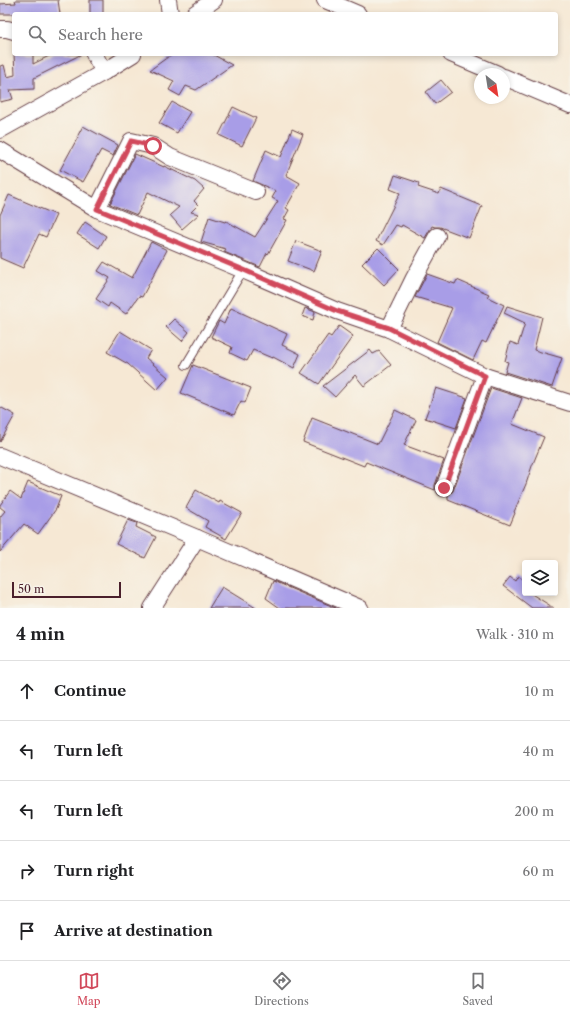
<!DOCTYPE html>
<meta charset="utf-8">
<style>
body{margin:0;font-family:"Libre Caslon Text",serif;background:#f6f6f6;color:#202124}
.controls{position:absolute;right:12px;bottom:12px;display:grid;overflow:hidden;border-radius:4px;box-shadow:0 2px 6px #0003}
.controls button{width:36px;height:36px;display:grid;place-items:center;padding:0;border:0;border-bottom:1px solid #e0e0e0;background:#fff;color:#202124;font:20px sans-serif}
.compass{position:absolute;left:474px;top:68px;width:36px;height:36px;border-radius:50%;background:#fff;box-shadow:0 2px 6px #0003;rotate:150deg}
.scale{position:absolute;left:12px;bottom:10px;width:109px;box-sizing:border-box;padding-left:4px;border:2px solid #4a1f2b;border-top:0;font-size:11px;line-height:14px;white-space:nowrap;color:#4a1f2b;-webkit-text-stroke:3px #f7f3e8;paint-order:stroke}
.stop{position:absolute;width:12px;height:12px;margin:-9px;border:3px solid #d1495b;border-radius:50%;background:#fff}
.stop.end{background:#d1495b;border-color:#fff;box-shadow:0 1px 4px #0008}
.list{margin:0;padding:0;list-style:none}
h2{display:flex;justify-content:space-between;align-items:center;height:52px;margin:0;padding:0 16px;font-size:17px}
h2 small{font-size:13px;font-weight:400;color:#757577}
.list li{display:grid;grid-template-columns:26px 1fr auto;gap:12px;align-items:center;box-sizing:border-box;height:60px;padding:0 16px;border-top:1px solid #e0e0e0}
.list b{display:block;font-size:15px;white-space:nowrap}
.list em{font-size:13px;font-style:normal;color:#757577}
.icon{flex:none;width:22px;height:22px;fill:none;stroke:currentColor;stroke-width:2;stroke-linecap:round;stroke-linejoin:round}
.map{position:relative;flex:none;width:570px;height:608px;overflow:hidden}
.search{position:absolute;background:#fff;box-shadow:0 2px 6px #0003;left:12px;right:12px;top:12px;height:44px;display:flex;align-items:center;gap:10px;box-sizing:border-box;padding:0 14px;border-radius:4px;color:#757577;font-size:15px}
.sheet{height:352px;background:#fff}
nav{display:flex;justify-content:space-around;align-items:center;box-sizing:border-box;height:56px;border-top:1px solid #e0e0e0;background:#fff;font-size:11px;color:#757577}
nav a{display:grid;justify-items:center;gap:2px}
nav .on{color:#d1495b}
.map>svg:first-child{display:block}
.building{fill:#a89de7}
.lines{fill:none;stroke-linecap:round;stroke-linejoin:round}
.lane-casing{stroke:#643d44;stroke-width:10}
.street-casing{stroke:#643d44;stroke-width:18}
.lane{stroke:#fff;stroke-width:8}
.street{stroke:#fff;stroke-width:16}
.route{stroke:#d1495b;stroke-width:5}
</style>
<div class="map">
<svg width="570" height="608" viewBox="0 0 570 608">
<rect width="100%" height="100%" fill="#f7f3e8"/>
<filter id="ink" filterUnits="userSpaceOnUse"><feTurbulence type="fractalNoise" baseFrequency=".025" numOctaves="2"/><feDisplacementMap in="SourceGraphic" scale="8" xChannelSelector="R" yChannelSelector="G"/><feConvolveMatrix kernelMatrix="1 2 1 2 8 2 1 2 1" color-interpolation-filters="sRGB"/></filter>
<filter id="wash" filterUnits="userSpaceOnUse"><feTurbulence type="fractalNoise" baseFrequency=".012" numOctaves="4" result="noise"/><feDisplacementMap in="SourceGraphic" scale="16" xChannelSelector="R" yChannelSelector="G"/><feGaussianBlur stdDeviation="0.9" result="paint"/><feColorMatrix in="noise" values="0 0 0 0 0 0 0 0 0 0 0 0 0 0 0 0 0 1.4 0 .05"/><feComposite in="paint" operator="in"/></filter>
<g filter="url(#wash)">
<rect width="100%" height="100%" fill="#f6e8d4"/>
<g id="blocks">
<!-- building -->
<g class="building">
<path d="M15 0H58L60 14H0V4L16 3Z"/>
<rect x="90" y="0" width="13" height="14"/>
<path d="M14 54H33V64L53 54H82L34 78V89L10 90 13 99 0 102V66L4 65 7 77 15 75Z"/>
<path d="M172 54H212L232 65 196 90 186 86 180 96 169 90 174 81 150 70Z"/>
<path d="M441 80 451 92 435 104 426 92Z"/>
<path d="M172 102 190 112 177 133 159 123Z"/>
<path d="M233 107 256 118 242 146 219 135Z"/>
<path d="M83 126 118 145 113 156 101 150 83 182 60 170 78 137H77Z"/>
<path d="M292 129 303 134 286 175 300 183 286 208 289 210 284 219 287 220 268 254 267 253 260 267 224 252 226 249 201 242 209 217 225 222 226 221 255 237 278 201 272 198 276 191 253 181 266 150 281 157Z"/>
<path d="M135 154 164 167V166L195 181 204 189 194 201 198 205 191 212 199 214 182 229 170 215 179 207 148 192 137 215 110 204Z"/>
<path d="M395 175 419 183 418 187 439 194 441 189 482 206 469 238 440 227H435L432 226 425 238 402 225 401 227 396 225 383 245 376 241 400 193 390 189Z"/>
<path d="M9 195 56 215 46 237 39 234 23 268 0 258V215Z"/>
<path d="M85 222 106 236 99 248 77 234Z"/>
<path d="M296 241 322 251 314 271 288 261Z"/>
<path d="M151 242 167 250 142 297 139 296 126 314 110 303 108 307 96 299 110 278 98 271 104 262 132 278Z"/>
<path d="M378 248 399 269 384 285 362 264Z"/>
<path d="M427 274 455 284 457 280 489 294 487 297 504 305 486 343 482 341 473 360 437 342 452 308 415 297Z"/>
<path d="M507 306 542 317 534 350 562 358 552 387 505 372 508 362 505 361 510 342 518 345 525 323 504 313Z"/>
<path d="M231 308 287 334 282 345 300 354 294 368 273 357 272 358 253 350 247 361 230 353 232 347 211 337 219 321 224 324Z"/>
<path d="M305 308 315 312 313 320 302 316Z"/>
<path d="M174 319 189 332 182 341 166 327Z"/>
<path d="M339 326 353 336 319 384 301 373 328 335 331 337Z"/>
<path d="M120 331 151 350 146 358 168 377 157 390 128 364 107 352Z"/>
<path d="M370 350 373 354 379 351 391 365 364 386 355 375 335 397 323 386Z"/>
<path d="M193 365 251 388 245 403 241 401 234 415 181 393Z"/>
<path d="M436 388 467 398 456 428 425 418Z"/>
<path d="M491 388 522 398 512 424 544 437 532 466 526 484 514 512 515 513 510 525 448 500V496L453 491Z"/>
<path d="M0 407 15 415 0 442Z"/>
<path d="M395 410 416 420 404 445 444 460 435 485V490L366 462 364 466 303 442 312 418 378 444Z"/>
<path d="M28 482 61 496 56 509 38 534 24 524 0 552V517L5 511 0 507V505L10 491 21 499Z"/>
<path d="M196 490 219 503 220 501 242 513 226 539 205 527 208 521 186 508Z"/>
<path d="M128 520 137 523 136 527 156 537 145 558 116 544Z"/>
<path d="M518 576 525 581V593H530L554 608H532L503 586 510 577 515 581Z"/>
<path d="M273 581 336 608H280L266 598Z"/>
<path d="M222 587 256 608H209Z"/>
</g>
</g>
</g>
<g filter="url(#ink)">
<use href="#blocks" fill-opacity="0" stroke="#643d44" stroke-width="1"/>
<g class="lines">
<!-- lane casing -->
<g class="lane-casing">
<path id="lane" d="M186 365 243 270"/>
</g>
<!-- street casing -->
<g class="street-casing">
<g id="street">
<path d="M168 0 170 14"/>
<path d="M325 0 358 14"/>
<path d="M194 14 214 0"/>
<path d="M0 29H7L14 31"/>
<path d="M94 54 104 72"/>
<path d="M451 54 498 74"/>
<path d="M504 77 570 105"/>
<path d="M0 130 104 72 133 54"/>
<path d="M0 150 97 209 243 270 337 311 389 329 485 376 570 403"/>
<path d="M97 209 131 141 153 146 170 157 256 192"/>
<path d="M389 329 414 278 437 236"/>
<path d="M0 456 197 538 360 608"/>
<path d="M444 488 485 376"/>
<path d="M152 608 197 538"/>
</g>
</g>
<!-- lane -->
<use href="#lane" class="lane"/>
<!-- street -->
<use href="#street" class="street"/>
</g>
</g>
<g class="lines" filter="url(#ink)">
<!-- route -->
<path class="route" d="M153 146 131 141 97 209 244 270 337 311 389 328 485 376 444 488"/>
</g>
</svg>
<div class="controls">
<button><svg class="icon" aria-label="layers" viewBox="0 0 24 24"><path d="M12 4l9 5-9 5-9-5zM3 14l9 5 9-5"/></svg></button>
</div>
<svg class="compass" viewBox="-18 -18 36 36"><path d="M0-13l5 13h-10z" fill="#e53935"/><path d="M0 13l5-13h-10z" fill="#757577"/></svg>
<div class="scale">50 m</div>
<div class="stop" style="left:153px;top:146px"></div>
<div class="stop end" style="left:444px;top:488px"></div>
<div class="search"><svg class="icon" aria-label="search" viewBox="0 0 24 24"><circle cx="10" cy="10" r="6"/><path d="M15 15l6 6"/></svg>Search here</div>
</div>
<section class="sheet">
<h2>4 min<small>Walk · 310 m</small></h2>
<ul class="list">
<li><svg class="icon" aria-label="ahead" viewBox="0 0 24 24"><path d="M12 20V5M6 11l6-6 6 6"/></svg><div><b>Continue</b></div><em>10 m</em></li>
<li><svg class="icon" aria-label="left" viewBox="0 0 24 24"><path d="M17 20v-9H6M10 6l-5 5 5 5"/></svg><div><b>Turn left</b></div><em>40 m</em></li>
<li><svg class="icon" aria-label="left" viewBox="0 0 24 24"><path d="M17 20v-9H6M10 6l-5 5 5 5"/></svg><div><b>Turn left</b></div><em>200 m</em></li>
<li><svg class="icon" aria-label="right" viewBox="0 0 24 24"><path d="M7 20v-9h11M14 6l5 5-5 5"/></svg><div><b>Turn right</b></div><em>60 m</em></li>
<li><svg class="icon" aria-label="arrive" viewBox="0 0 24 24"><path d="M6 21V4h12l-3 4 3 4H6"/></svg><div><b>Arrive at destination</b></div></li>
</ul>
</section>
<nav>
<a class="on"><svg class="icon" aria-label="map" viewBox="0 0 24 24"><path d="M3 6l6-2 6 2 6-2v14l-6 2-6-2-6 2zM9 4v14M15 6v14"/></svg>Map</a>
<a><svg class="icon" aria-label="directions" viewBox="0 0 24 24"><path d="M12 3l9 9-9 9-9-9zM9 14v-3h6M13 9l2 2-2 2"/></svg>Directions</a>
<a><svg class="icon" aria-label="saved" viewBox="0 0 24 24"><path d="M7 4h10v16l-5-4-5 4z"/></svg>Saved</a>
</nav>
